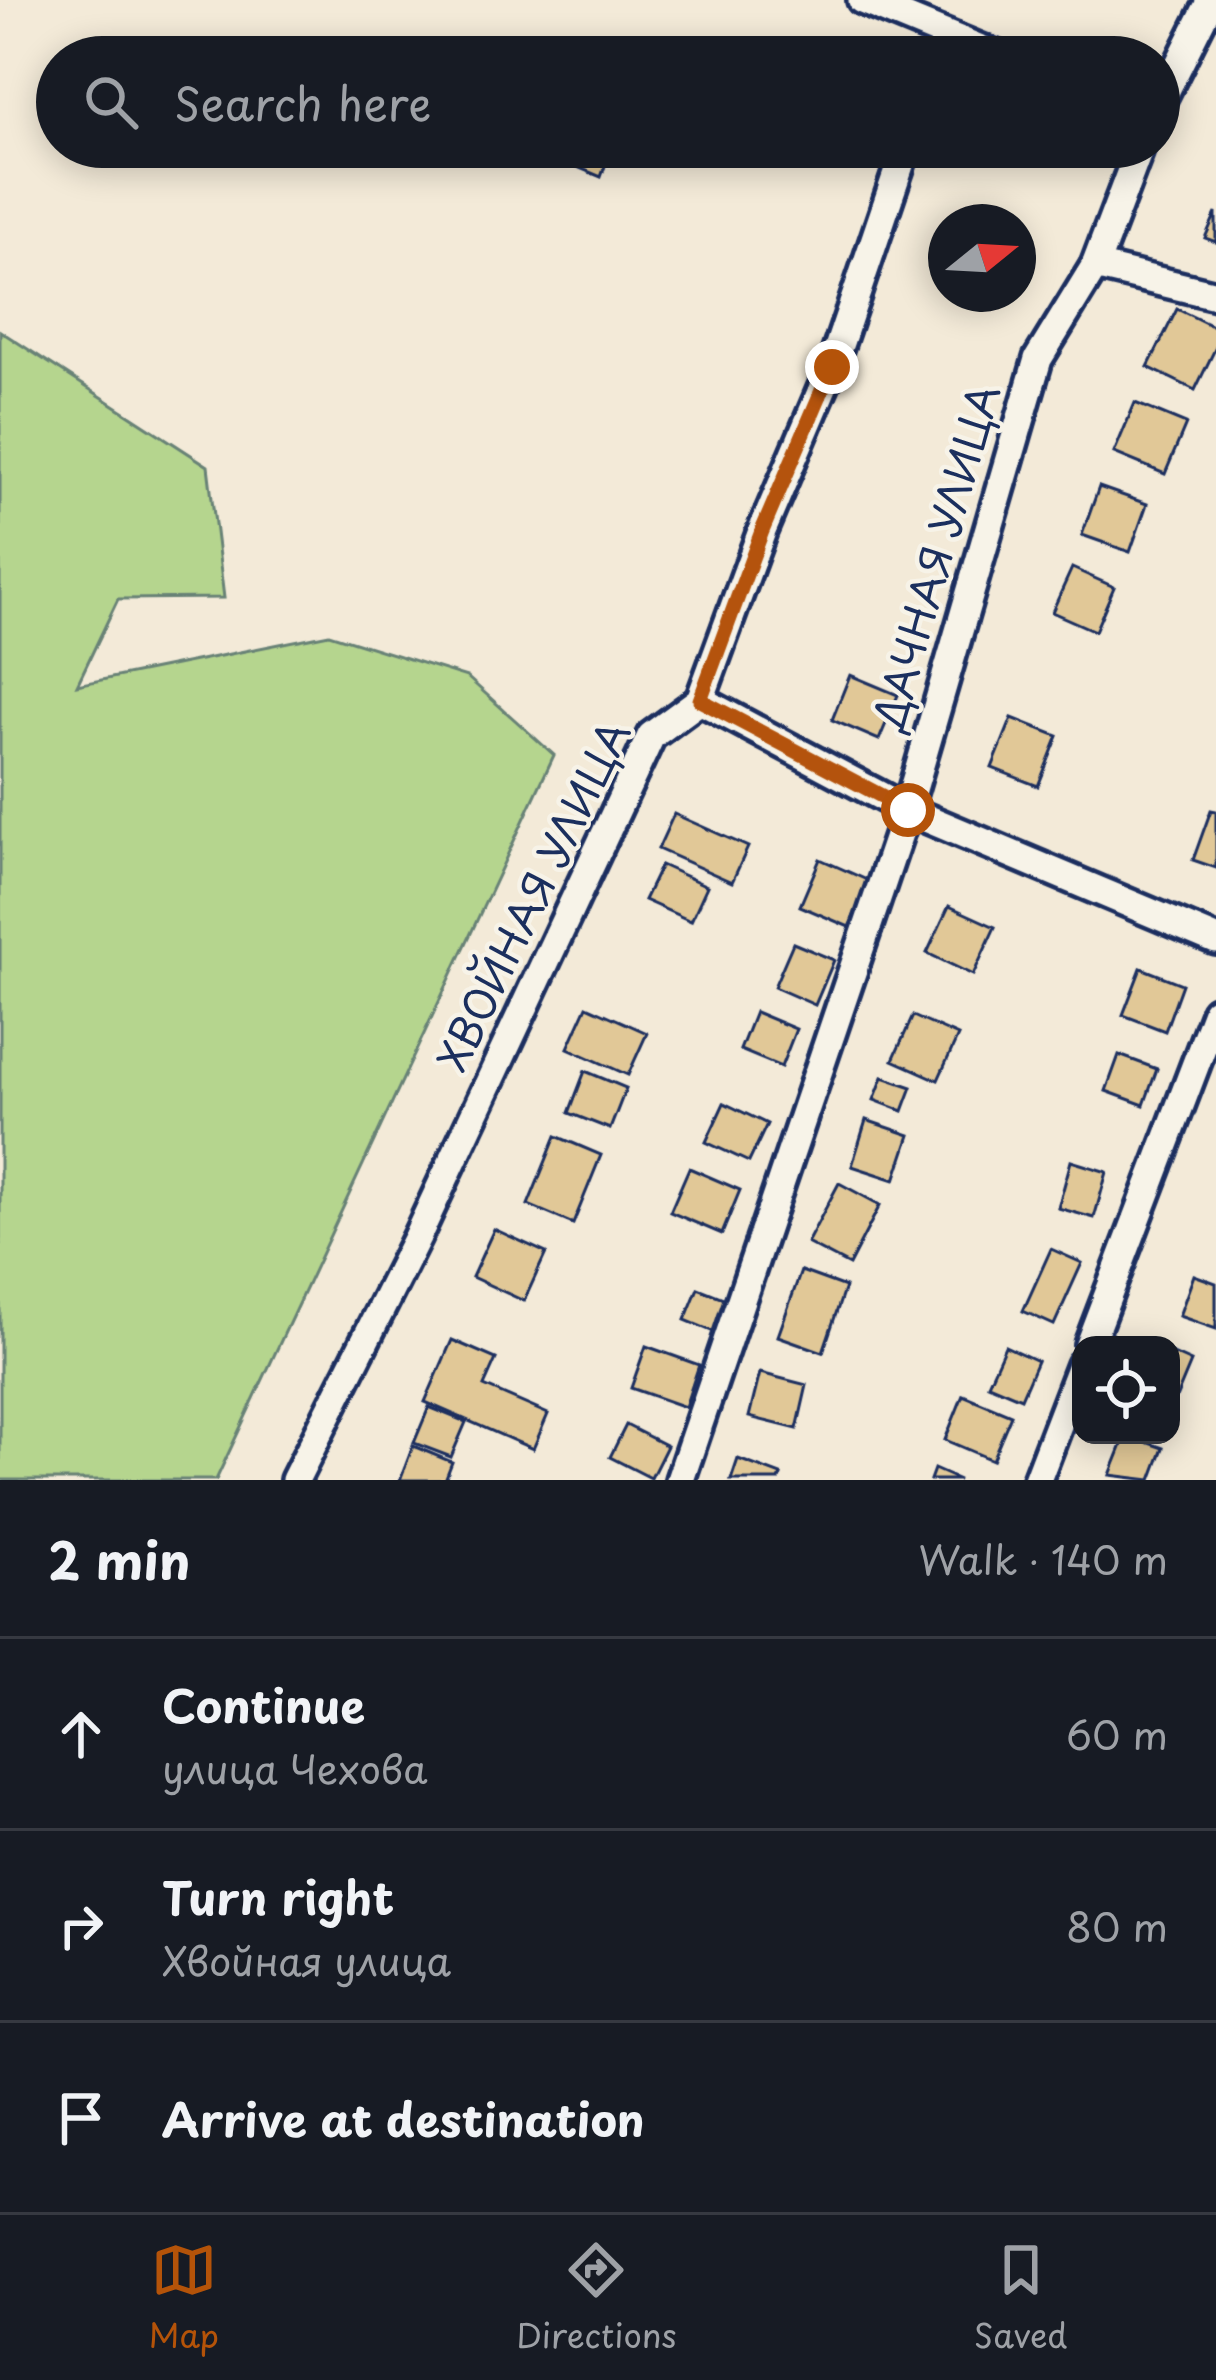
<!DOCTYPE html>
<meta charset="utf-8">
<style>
body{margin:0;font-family:"Playpen Sans",sans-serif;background:#242831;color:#f1f3f6}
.controls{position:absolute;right:36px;bottom:36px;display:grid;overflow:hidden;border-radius:24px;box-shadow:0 6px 30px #0003}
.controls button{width:108px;height:108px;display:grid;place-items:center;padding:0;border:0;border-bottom:3px solid #363941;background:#171b24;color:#f1f3f6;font:60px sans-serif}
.compass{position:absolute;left:928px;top:204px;width:108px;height:108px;border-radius:50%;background:#171b24;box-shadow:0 6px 30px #0003;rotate:72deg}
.stop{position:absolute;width:36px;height:36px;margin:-27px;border:9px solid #b45309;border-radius:50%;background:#fff}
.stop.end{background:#b45309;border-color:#fff;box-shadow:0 3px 12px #0008}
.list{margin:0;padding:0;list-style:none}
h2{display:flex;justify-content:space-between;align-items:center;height:156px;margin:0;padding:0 48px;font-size:51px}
h2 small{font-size:39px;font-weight:400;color:#9ea1a6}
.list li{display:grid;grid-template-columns:78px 1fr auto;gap:36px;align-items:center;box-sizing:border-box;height:192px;padding:0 48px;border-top:3px solid #363941}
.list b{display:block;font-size:45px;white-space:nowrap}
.list p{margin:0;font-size:39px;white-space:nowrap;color:#9ea1a6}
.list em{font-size:39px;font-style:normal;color:#9ea1a6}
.icon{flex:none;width:66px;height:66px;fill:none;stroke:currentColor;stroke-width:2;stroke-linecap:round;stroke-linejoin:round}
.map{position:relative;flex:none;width:1216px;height:1480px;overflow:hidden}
.search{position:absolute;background:#171b24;box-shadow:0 6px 30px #0003;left:36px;right:36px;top:36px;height:132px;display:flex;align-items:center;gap:30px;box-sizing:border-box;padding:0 42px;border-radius:66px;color:#9ea1a6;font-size:45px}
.sheet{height:732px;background:#171b24}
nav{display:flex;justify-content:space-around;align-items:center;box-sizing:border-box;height:168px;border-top:3px solid #363941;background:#171b24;font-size:33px;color:#9ea1a6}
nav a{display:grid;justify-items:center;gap:6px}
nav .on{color:#b45309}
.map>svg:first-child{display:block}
</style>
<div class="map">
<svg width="1216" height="1480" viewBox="0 0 1216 1480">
<rect width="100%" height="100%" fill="#f3ead8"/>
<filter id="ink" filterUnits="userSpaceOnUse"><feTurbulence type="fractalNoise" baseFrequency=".00833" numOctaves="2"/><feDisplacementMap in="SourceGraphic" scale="24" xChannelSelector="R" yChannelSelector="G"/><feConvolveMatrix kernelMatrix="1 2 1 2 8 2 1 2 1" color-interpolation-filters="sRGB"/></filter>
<g filter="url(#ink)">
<polygon fill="#b5d58e" stroke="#688276" stroke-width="3" points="0,331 208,466 224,598 118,599 77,685 329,634 467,677 554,755 216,1480 0,1480"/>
<g fill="#e1c897" stroke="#1b2f5e" stroke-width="3">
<polygon points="530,147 612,147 601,177"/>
<polygon points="1216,213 1216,242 1205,238"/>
<polygon points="1177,309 1216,328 1216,347 1195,390 1148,367"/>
<polygon points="1135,403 1186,424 1165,474 1114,453"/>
<polygon points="1099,487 1147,504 1130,552 1082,535"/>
<polygon points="1072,568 1114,587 1095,631 1052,612"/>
<polygon points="850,675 898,695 879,740 832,720"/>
<polygon points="1012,718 1058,736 1038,786 992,768"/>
<polygon points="1211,810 1216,811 1216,868 1193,860"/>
<polygon points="674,814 748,847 732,882 658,849"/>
<polygon points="820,859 869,881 849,927 800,906"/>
<polygon points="661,865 707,886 691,921 644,900"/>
<polygon points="949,906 995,927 973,975 927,953"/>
<polygon points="793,943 834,960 815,1005 774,987"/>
<polygon points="1141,968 1182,984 1165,1031 1123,1015"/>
<polygon points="587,1006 647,1033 628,1075 568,1048"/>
<polygon points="755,1012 796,1029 781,1067 740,1050"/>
<polygon points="913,1016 958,1036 938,1080 893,1060"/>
<polygon points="1119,1055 1157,1069 1144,1105 1106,1091"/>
<polygon points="585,1071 626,1088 610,1129 569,1113"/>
<polygon points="883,1077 912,1087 903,1111 874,1100"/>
<polygon points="724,1103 767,1124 749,1162 706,1142"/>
<polygon points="866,1120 910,1135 895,1180 852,1166"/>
<polygon points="556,1136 601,1155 573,1224 528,1205"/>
<polygon points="1071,1161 1107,1172 1094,1218 1058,1208"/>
<polygon points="689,1168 740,1190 722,1234 670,1212"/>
<polygon points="839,1183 880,1205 849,1265 807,1243"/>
<polygon points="494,1229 546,1253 524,1301 472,1277"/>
<polygon points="1051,1249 1082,1263 1054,1325 1023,1311"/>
<polygon points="801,1271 845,1287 823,1352 778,1336"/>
<polygon points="1194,1275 1216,1283 1216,1329 1179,1316"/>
<polygon points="698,1288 726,1299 714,1332 685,1320"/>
<polygon points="452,1340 496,1359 484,1386 548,1414 533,1449 425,1402"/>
<polygon points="646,1346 699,1365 685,1407 631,1388"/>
<polygon points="1005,1346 1037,1361 1021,1398 988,1384"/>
<polygon points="1171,1353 1191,1362 1176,1398 1171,1395"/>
<polygon points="760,1373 807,1385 797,1429 749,1417"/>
<polygon points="963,1395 1011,1415 992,1460 945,1440"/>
<polygon points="429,1407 466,1422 451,1457 414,1443"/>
<polygon points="626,1425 667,1446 651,1478 610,1457"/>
<polygon points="1126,1435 1163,1448 1151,1480 1110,1475"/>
<polygon points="413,1446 452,1462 445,1480 400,1480"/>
<polygon points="738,1459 781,1475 779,1480 731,1480"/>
<polygon points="934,1469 959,1480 930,1480"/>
</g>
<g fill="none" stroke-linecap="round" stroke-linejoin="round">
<defs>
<g id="minor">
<polyline points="862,0 1000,57"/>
<polyline points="1159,104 1211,0"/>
<polyline points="1095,266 1216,295"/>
<polyline points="700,700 907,810 1216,940"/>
<polyline points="1089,1345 1216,1011"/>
<polyline points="295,1480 417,1237 651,736 700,700 762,531 832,366 906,147"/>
<polyline points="680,1480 907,810 1038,359 1095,266 1140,147"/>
<polyline points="1037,1480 1081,1365"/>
</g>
</defs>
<use href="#minor" stroke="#1b2f5e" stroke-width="36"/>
<use href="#minor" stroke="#f7f3e8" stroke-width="27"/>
</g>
</g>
<g fill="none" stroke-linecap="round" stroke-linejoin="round" filter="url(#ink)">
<polyline stroke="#b45309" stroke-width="15" points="832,367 762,531 700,700 908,810"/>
</g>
<g text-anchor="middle" stroke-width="9" stroke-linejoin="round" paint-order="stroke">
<g font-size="42" fill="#1b2f5e" stroke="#f7f3e8">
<text transform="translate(937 557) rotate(-74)" y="15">ДАЧНАЯ УЛИЦА</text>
<text transform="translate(534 896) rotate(-64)" y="15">ХВОЙНАЯ УЛИЦА</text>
</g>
</g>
</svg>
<div class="controls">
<button><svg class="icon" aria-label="locate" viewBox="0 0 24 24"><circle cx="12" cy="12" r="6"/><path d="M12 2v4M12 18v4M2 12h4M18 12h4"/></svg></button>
</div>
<svg class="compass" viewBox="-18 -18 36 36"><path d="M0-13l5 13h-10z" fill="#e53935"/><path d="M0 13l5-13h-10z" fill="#9ea1a6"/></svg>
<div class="stop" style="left:908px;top:810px"></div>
<div class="stop end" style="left:832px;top:367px"></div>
<div class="search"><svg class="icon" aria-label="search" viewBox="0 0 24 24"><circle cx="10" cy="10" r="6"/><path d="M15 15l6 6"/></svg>Search here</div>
</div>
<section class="sheet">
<h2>2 min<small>Walk · 140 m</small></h2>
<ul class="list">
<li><svg class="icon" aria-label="ahead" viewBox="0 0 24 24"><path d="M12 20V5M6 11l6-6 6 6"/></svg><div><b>Continue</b><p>улица Чехова</p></div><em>60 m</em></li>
<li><svg class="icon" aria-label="right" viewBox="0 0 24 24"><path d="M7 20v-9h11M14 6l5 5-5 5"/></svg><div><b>Turn right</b><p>Хвойная улица</p></div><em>80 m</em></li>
<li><svg class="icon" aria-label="arrive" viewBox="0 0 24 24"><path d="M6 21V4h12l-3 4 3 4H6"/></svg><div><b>Arrive at destination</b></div></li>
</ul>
</section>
<nav>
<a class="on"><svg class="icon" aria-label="map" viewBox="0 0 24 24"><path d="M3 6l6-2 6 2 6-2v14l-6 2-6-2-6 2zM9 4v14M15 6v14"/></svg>Map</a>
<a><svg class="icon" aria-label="directions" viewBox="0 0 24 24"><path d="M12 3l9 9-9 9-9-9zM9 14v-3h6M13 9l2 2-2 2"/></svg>Directions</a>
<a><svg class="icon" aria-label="saved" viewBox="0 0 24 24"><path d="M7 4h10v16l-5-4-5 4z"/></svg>Saved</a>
</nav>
